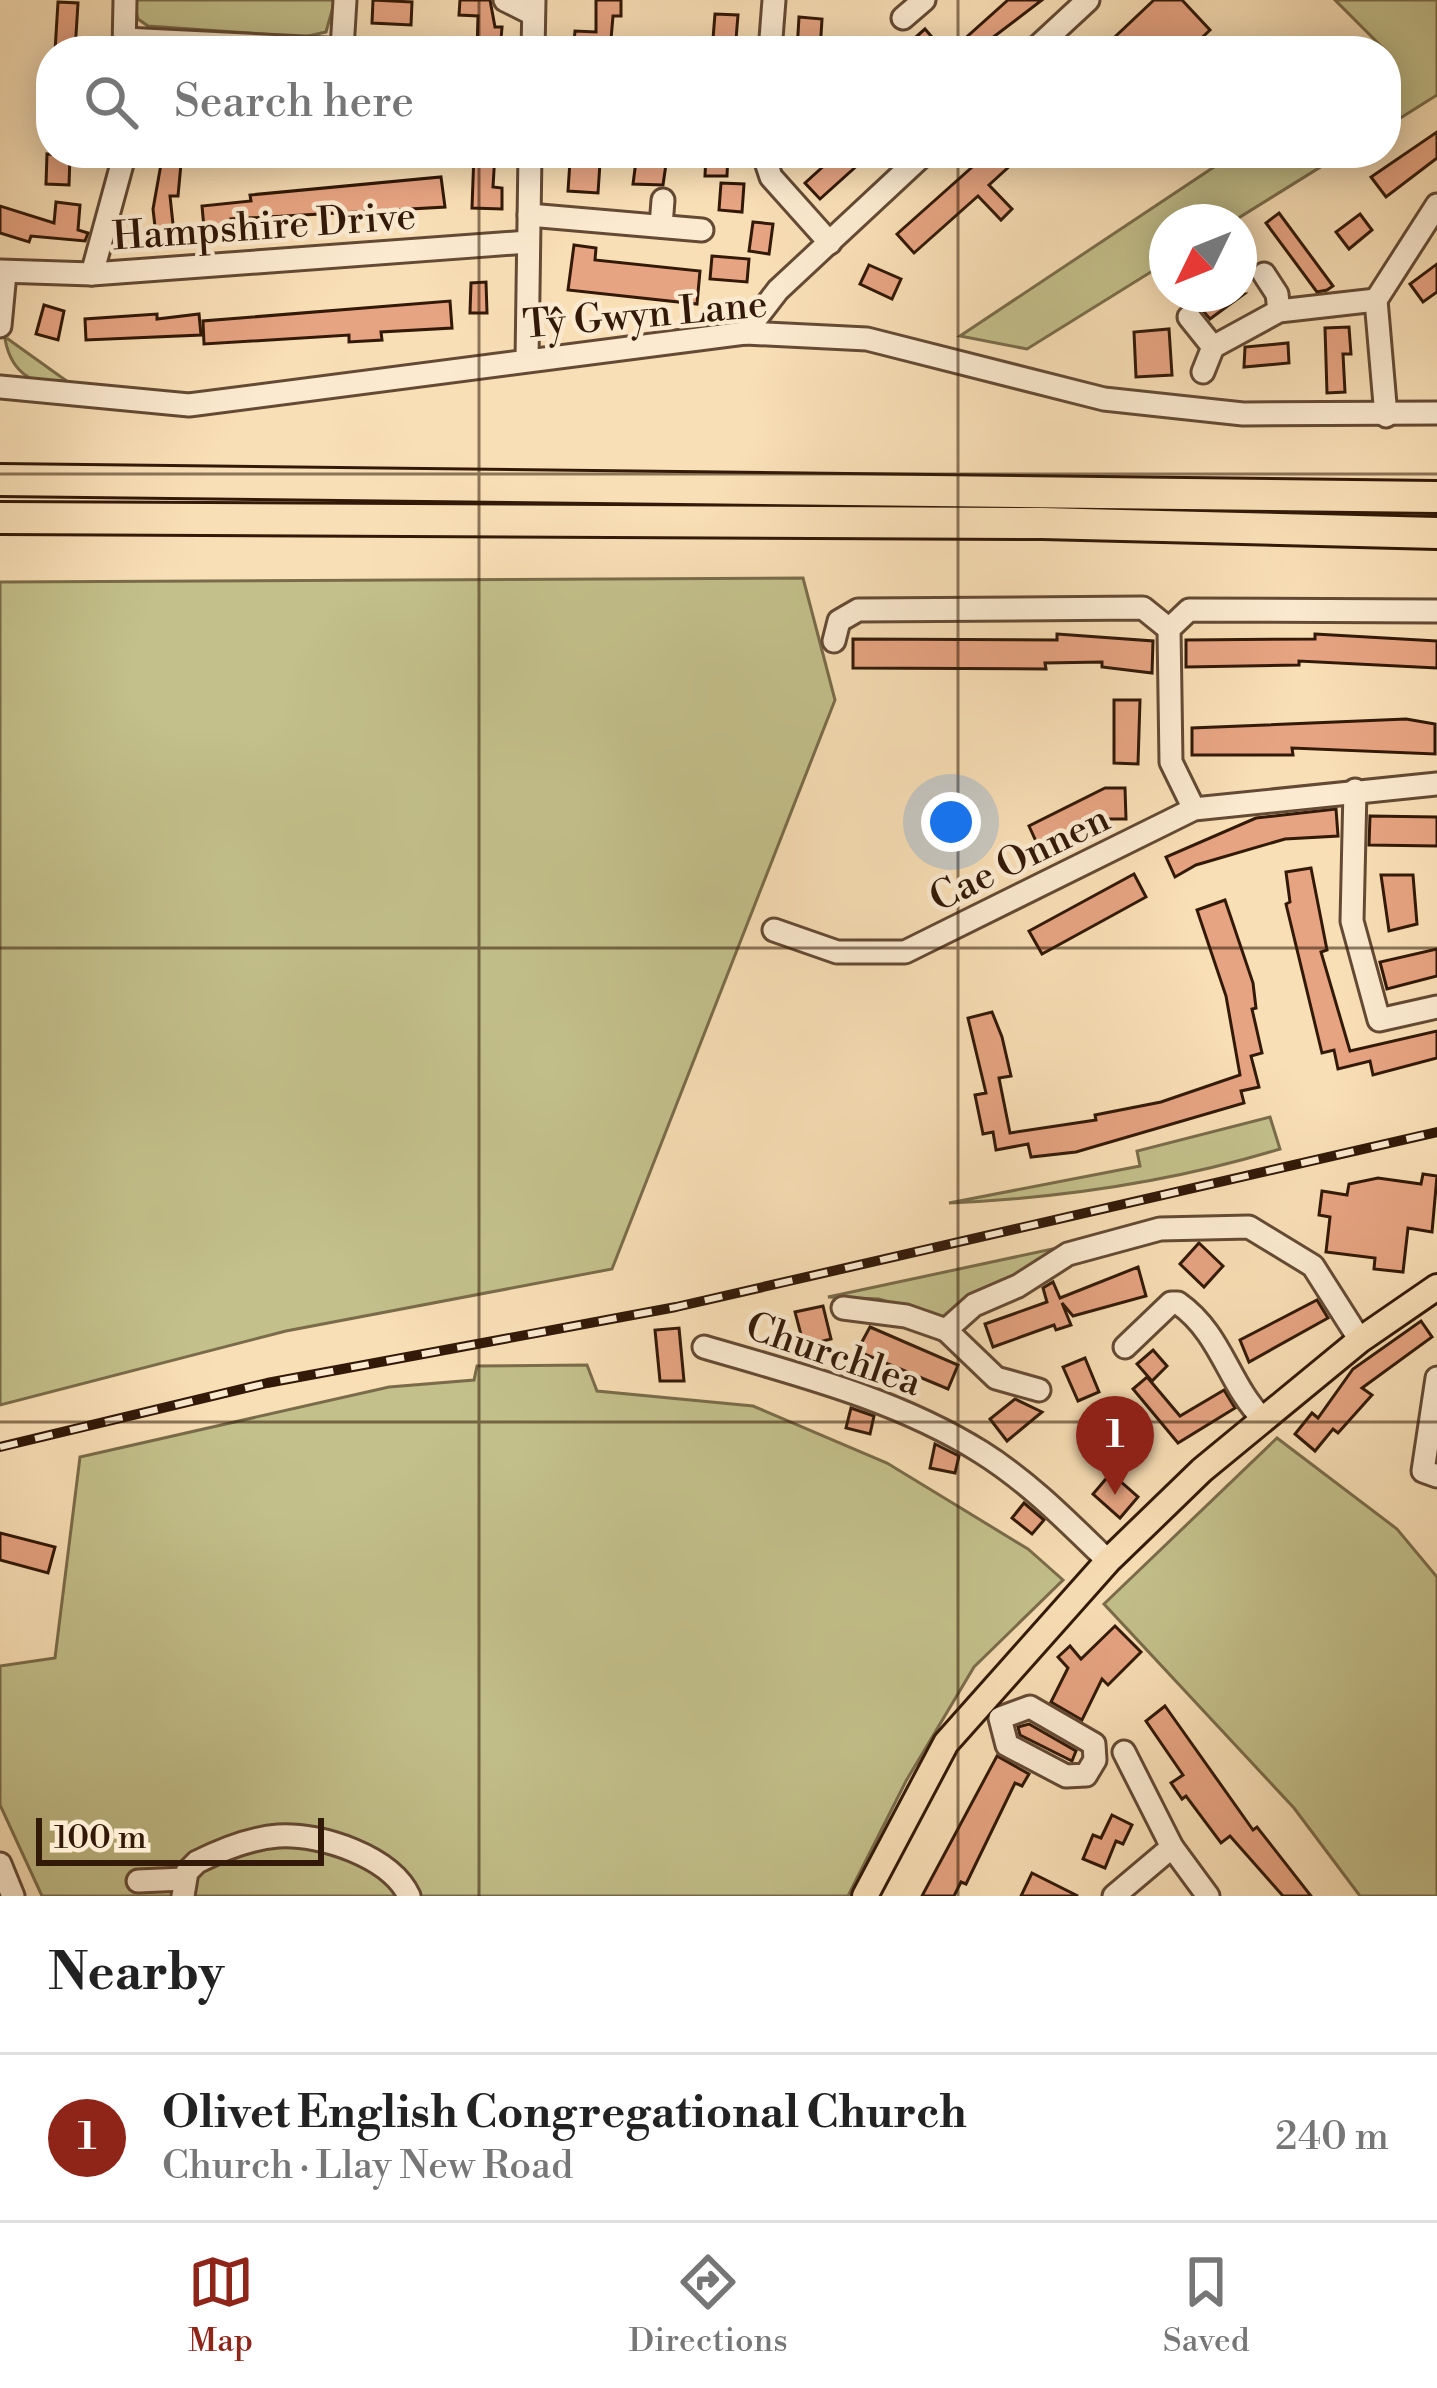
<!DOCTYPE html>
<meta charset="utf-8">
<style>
body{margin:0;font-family:"Libre Bodoni",serif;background:#f6f6f6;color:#222}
.compass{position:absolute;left:1149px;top:204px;width:108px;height:108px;border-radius:50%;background:#fff;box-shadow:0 6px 30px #0003;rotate:227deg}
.scale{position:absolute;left:36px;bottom:30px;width:288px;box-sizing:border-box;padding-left:12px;border:6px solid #321908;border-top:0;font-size:33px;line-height:42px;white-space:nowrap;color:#321908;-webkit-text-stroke:9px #fbead0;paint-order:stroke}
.you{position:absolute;left:951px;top:822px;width:42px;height:42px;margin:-30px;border:9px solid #fff;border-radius:50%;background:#1a73e8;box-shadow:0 0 0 18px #1a73e833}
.badge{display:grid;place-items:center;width:78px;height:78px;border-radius:50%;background:#8f2418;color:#fff;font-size:39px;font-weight:700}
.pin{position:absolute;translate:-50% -99px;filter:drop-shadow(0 3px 6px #0008)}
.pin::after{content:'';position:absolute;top:63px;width:42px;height:36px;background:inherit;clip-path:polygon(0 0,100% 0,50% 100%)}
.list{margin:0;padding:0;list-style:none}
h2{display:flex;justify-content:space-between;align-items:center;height:156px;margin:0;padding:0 48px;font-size:51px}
h2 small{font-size:39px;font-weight:400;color:#767676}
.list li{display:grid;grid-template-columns:78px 1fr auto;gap:36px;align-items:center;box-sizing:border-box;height:168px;padding:0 48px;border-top:3px solid #e0e0e0}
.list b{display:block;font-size:45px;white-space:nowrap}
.list p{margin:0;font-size:39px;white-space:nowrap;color:#767676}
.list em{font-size:39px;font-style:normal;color:#767676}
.icon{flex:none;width:66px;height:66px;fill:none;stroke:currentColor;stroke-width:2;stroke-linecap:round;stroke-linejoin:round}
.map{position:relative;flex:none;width:1437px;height:1896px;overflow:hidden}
.search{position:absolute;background:#fff;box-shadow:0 6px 30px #0003;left:36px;right:36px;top:36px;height:132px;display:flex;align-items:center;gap:30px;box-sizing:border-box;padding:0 42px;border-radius:48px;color:#767676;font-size:45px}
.sheet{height:324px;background:#fff}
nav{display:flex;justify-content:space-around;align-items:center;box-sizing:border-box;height:168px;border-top:3px solid #e0e0e0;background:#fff;font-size:33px;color:#767676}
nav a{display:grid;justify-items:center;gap:6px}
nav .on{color:#8f2418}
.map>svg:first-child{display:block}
</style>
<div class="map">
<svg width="1437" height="1896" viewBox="0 0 1437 1896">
<rect width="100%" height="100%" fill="#f9dfb6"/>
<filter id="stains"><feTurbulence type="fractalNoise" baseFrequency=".00167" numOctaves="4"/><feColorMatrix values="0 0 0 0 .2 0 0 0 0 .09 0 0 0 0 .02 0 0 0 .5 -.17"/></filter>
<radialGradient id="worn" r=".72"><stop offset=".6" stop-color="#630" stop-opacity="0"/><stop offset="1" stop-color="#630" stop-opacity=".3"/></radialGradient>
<g fill="#c3c08b" stroke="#7a6c4a" stroke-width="3">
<polygon points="133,0 335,0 326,32 304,37 148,26 138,19"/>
<polygon points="1335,0 1437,0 1437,95 1386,127 1386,51"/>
<polygon points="1235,153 1343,153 1232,222 1167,222 1167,262 1027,349 960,336"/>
<path d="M 5,339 L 8,339 L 82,392 C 43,384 13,383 5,339 Z"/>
<polygon points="803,578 835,700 612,1269 286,1331 0,1405 0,582"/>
<path d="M 1270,1117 L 1280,1149 C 1172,1182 1062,1198 949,1203 L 1140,1166 L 1137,1151 Z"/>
<polygon points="1090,1241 943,1319 879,1299 828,1297"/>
<polygon points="587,1365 597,1391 753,1406 887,1463 1028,1549 1063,1580 974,1667 906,1781 848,1896 42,1896 0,1805 0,1666 55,1658 80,1457 389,1387 474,1380 477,1366"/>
<polygon points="1277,1438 1397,1529 1437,1577 1437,1896 1360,1896 1294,1808 1104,1604"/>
</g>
<g fill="#e7a482" stroke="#321908" stroke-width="3">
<polygon points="373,0 412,2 411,25 372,23"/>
<polygon points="460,0 490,0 495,27 502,27 500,51 477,51 478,16 459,15"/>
<polygon points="596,0 621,0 621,16 613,16 610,51 573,51 575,31 596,32"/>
<polygon points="1008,0 1042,0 975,51 951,51"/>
<polygon points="1154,0 1182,0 1210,30 1188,51 1100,51"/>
<polygon points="58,2 78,3 75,51 55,51"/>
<polygon points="715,14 738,15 735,51 712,51"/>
<polygon points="799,17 822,19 820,51 797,51"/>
<polygon points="925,29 944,51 900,51"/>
<polygon points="1437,132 1437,158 1386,197 1371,177"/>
<polygon points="163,153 182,153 178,196 170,196 175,243 157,244 153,209"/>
<polygon points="474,153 495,153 493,187 502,188 502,209 472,208"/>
<polygon points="706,153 728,153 727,176 705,176"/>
<polygon points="838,153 871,153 820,199 805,183"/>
<polygon points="988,153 1024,153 989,185 1012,209 1001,220 978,196 914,253 897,234"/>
<polygon points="47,154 70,156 69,185 46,184"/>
<polygon points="570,161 600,163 598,193 568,191"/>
<polygon points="636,161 666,164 663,185 633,184"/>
<polygon points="441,177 445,207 231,219 232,226 204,228 202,206 251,201 250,195"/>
<polygon points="721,183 744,184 742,212 719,210"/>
<polygon points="56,202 80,205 78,230 88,233 85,241 31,236 29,242 0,233 0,206 54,223"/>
<polygon points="1279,213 1333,286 1327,290 1317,292 1266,223"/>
<polygon points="1360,214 1372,230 1349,249 1336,232"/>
<polygon points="753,222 773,224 769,254 749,251"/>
<polygon points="574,245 596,248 595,260 700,271 697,304 568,290"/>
<polygon points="712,256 749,259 747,282 710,279"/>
<polygon points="1437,264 1437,292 1423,302 1410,284"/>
<polygon points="869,265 901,279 892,299 860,284"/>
<polygon points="486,282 487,313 470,313 471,283"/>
<polygon points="1215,294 1244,294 1210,319 1199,306"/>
<polygon points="450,301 452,328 381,332 382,340 349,342 349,335 204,344 203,321"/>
<polygon points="44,305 64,311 58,340 36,334"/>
<polygon points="157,314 157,319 199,314 201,335 86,340 85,319"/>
<polygon points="1349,327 1351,354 1343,354 1345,392 1327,393 1325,328"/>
<polygon points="1169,329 1172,375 1136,377 1134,332"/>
<polygon points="1288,343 1289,363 1244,367 1245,347"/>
<polygon points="1057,634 1153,641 1152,673 1102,667 1102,662 1045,663 1046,669 853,668 853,639 1057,640"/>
<polygon points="1315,634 1437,641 1437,668 1299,661 1299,665 1186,667 1186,640 1315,639"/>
<polygon points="1114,700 1140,700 1138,764 1114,763"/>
<polygon points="1406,719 1435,724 1435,754 1292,748 1293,755 1192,755 1192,728"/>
<polygon points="1105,788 1125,788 1126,819 1103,819 1040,850 1029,826"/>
<polygon points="1336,809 1338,836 1285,839 1196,865 1175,877 1166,857 1256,818"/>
<polygon points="1370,816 1437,817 1437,846 1369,845"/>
<polygon points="1311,868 1327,950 1321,952 1350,1051 1437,1031 1437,1058 1373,1075 1370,1061 1338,1069 1334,1050 1322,1053 1286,904 1290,902 1286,872"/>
<polygon points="1134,874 1146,897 1042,954 1029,931"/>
<polygon points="1381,875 1413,875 1417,924 1389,931"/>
<polygon points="1225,900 1253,983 1256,1008 1252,1009 1262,1053 1251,1056 1259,1087 1241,1091 1244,1103 1076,1152 1031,1157 1028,1144 996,1150 993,1132 983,1134 975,1095 986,1093 968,1018 992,1012 1002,1037 1011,1076 999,1078 1010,1133 1096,1120 1095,1115 1161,1102 1240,1075 1226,996 1197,910"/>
<polygon points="1437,949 1437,976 1387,989 1380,962"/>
<polygon points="1423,1174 1437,1176 1432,1232 1408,1228 1403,1272 1374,1269 1375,1258 1326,1252 1330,1217 1319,1215 1322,1191 1347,1195 1349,1184 1378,1178 1421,1184"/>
<polygon points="1199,1243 1223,1266 1204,1287 1180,1264"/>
<polygon points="1138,1267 1146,1296 1073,1316 1062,1303 1071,1325 1056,1330 1054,1325 993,1347 985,1324 1047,1302 1043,1288 1053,1282 1060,1298"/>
<polygon points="1317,1300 1328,1318 1249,1362 1240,1340"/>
<polygon points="823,1306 831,1339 804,1346 795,1312"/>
<polygon points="1421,1321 1432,1337 1362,1388 1372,1395 1338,1433 1333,1429 1315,1451 1295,1434 1312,1413 1318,1418 1353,1369"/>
<polygon points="870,1327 958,1365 948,1389 857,1351"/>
<polygon points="679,1328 684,1381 660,1381 655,1330"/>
<polygon points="1153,1350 1167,1366 1152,1381 1137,1364"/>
<polygon points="1085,1358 1099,1392 1078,1401 1063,1367"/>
<polygon points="1147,1377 1180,1416 1224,1390 1235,1408 1178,1443 1133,1389"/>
<polygon points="1015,1399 1042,1412 1007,1441 990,1419"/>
<polygon points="851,1408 874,1416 870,1434 846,1428"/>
<polygon points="935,1444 959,1456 955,1473 930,1468"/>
<polygon points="1111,1473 1138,1497 1120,1518 1093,1494"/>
<polygon points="1024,1503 1044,1520 1032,1534 1012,1518"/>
<polygon points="0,1533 55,1547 48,1573 0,1560"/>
<polygon points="1115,1626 1141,1652 1108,1685 1102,1679 1082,1720 1051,1702 1068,1668 1058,1657 1070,1646 1081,1659"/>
<polygon points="1165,1706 1253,1830 1257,1827 1311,1896 1283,1896 1230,1836 1221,1843 1186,1796 1182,1799 1171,1783 1183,1775 1146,1721"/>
<polygon points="1029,1724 1076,1751 1072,1761 1020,1735 1018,1727"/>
<polygon points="997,1756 1029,1774 1022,1786 1015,1783 966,1884 961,1882 954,1896 922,1896"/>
<polygon points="1112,1815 1132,1825 1123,1844 1116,1841 1105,1868 1083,1859 1093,1835 1101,1838"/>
<polygon points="1032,1873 1078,1896 1021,1896"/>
</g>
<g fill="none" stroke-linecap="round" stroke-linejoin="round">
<defs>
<g id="minor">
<polyline points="505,0 533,14"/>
<polyline points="903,18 924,0"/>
<polyline points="124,39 366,51"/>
<polyline points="342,49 345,0"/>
<polyline points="124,51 125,0"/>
<polyline points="533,51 534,0"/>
<polyline points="770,51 774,0"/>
<polyline points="1033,51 1088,0"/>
<polyline points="763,153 771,177 830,243"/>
<polyline points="529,215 702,230"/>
<polyline points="661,226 663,200"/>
<polyline points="0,271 92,274 528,242"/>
<polyline points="92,274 125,153"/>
<polyline points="1264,274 1277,294 1279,311"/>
<polyline points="1189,317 1213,347"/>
<polyline points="0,326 5,273"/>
<polyline points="745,333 778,290 925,153"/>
<polyline points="527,360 530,153"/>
<polyline points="1203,372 1213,347 1279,311 1376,300"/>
<polyline points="0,387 189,405 745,333 867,339 1104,399 1243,414 1437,413"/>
<polyline points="1386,416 1376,300 1437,205"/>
<polyline points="834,641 839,621 858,610 1143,608 1169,629"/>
<polyline points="1355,790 1352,921 1379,1020 1437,1007"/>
<polyline points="1194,809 1171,762 1169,629 1189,610 1437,611"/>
<polyline points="774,930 837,952 905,952 1194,809 1437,784"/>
<polyline points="843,1308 906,1316 946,1330 974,1305 1018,1286 1068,1254 1160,1229 1249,1227 1313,1266 1360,1340"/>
<polyline points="946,1330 996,1378 1039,1390"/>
<path d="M 704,1347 C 799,1375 896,1399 981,1452 C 1029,1482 1068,1522 1108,1561"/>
<path d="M 1125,1347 L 1171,1303 L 1178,1303 C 1222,1334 1228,1384 1263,1419"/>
<polyline points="1437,1378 1423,1471 1437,1476"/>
<polygon points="1030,1707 1094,1744 1095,1760 1086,1775 1066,1776 1007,1745 1000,1718"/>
<polyline points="1124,1752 1172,1847 1208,1896"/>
<polyline points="0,1864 13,1896"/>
<polyline points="138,1881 184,1879"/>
<path d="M 183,1896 L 187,1872 L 197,1862 C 221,1850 252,1838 278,1836 C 321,1833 391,1857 409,1896"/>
<polyline points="1114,1896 1172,1847"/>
</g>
<polyline id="major" points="865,1896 946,1743 1108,1561 1202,1470 1360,1340 1437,1287"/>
<g id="highway">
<polyline points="0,480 1437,497"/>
<polyline points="0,518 1042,523 1437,533"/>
</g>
</defs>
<use href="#minor" stroke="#644a34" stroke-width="27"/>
<use href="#major" stroke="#321908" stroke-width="30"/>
<use href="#highway" stroke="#321908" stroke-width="36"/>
<use href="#minor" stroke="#fbead0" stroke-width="21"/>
<use href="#major" stroke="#f9dfb6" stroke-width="24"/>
<use href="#highway" stroke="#f9dfb6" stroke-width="30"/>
<defs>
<polyline id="rail" points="0,1447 267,1383 676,1307 1437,1132"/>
</defs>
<use href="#rail" stroke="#321908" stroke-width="10"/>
<use href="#rail" stroke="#fbead0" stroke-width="6" stroke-dasharray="18" stroke-linecap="butt"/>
</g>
<path fill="none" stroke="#321908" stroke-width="3" stroke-opacity="0.55" d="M 479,0 L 479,51M 958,0 L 958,51M 479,153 L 479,1896M 958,153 L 958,1896M 0,474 L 1437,474M 0,948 L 1437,948M 0,1422 L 1437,1422"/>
<g text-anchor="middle" stroke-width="9" stroke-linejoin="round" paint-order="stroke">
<g font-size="39" fill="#321908" stroke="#fbead0">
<text transform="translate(264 225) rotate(-4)" y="14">Hampshire Drive</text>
<text transform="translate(645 313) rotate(-5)" y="14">Tŷ Gwyn Lane</text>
<text transform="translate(1019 857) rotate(-26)" y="14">Cae Onnen</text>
<text transform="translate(834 1353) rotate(19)" y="14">Churchlea</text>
</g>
</g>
<rect width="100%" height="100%" filter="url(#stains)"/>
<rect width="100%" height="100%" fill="url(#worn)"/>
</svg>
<svg class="compass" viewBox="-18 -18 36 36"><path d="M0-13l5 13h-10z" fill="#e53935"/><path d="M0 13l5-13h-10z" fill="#767676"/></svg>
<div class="scale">100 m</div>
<div class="you"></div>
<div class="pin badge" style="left:1115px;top:1495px">1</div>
<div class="search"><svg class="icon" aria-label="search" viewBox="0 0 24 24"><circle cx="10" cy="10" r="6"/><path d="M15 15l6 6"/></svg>Search here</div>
</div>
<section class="sheet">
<h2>Nearby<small></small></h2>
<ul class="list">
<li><span class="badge">1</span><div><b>Olivet English Congregational Church</b><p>Church · Llay New Road</p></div><em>240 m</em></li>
</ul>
</section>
<nav>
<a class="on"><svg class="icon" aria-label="map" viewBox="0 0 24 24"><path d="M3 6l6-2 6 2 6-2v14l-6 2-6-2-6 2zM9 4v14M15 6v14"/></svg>Map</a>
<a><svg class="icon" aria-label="directions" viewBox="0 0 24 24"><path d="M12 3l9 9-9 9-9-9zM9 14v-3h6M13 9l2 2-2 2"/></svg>Directions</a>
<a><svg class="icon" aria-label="saved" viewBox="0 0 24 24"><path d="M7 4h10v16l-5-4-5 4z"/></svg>Saved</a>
</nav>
